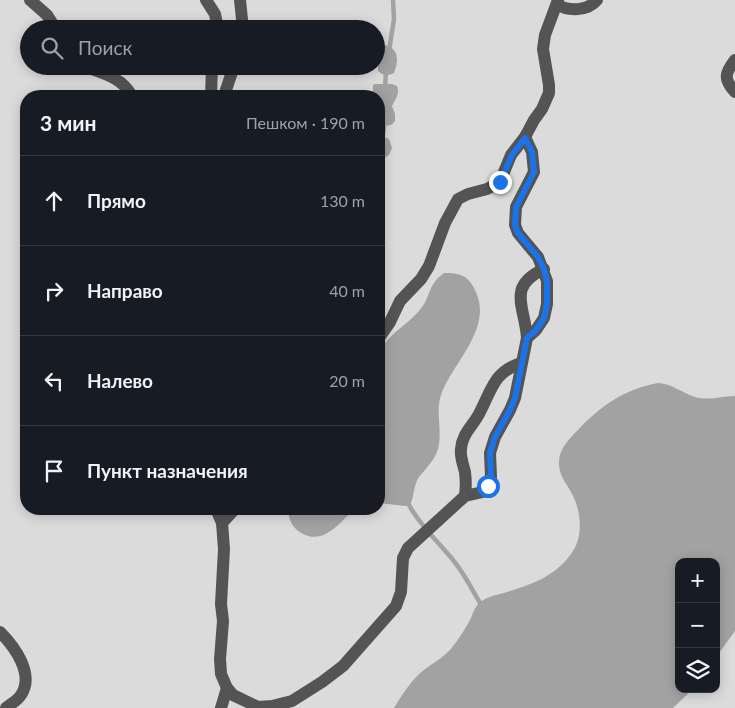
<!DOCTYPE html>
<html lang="ru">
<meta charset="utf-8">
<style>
body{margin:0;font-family:Lato,sans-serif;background:#20242c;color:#f1f3f6}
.controls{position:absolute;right:15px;bottom:15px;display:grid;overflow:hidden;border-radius:10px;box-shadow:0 2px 12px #0003}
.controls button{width:45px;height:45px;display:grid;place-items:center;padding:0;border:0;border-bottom:1px solid #363941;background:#171b24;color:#f1f3f6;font:25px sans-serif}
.stop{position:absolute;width:15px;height:15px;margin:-11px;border:4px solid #1a73e8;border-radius:50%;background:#fff}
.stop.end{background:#1a73e8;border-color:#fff;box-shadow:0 1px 5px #0008}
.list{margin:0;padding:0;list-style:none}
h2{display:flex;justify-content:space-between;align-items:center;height:65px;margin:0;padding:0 20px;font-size:21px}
h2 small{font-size:16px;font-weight:400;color:#9ea1a6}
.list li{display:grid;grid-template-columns:32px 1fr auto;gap:15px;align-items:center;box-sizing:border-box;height:90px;padding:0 20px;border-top:1px solid #363941}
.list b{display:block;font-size:19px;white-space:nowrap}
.list em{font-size:16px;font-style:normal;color:#9ea1a6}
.icon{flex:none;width:28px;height:28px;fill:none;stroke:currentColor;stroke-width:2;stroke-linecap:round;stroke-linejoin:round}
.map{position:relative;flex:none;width:735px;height:708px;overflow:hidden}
.search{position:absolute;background:#171b24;box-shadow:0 2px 12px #0003;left:20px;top:20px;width:365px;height:55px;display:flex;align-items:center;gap:12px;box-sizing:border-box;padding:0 18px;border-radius:28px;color:#9ea1a6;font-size:19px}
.panel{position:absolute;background:#171b24;box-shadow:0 2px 12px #0003;left:20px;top:90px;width:365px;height:425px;border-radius:20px}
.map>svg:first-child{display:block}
</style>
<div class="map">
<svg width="735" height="708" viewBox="0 0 735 708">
<rect width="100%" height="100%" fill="#fff"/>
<path fill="#dbdbdb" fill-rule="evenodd" d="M 0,0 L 735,0 L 735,708 L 0,708 ZM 29,29 L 376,29 L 376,66 L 29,66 ZM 26,96 L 379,96 L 379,509 L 26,509 ZM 679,562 L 716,562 L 716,689 L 679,689 Z"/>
<g fill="#a2a2a2">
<path d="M 385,45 C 399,49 399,60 394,73 L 389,75 L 382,74 L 378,71 C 378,61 377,52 385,45 Z"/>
<path d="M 375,84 L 392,84 L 397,86 C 400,94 396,98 392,106 L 395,114 L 395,121 C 391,127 385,126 379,123 L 379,96 L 373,96 L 373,85 Z"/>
<polygon points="379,135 389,139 392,148 389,155 380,161 379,161"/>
<path d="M 444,273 C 460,273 468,275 475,290 C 494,328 453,362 441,395 C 435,412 443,431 438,449 C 435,460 426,468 419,477 C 414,484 414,495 411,503 L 409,505 L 405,506 L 379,503 L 379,353 C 388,334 406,326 419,311 C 431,298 427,285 444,273 Z"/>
<path d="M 658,383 C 673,384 682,393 695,397 C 708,401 722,396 735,396 L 735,631 L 716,657 L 716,562 L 679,562 L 679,689 L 693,689 L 673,708 L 394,708 C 401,696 409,684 419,674 C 430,664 445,658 454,645 C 460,637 465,629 470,620 C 473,614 474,608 479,603 C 486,597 496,595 504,593 C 532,584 556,577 573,551 C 583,536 581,511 573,496 C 568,485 560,478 559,465 C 558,450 568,440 578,430 C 600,406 625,389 658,383 Z"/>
<path d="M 288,509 L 355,509 C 340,521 326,545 303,534 C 292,528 289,521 288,509 Z"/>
</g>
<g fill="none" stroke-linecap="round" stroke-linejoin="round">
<g stroke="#a2a2a2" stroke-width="4.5">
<polyline points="389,51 394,19 393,0"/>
<polyline points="385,88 386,71"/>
<polyline points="382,140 385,121"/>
<path d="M 409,505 C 420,526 438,541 453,560 C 464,573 471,588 480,603"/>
</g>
<g stroke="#545454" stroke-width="12">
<polyline points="30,0 47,15 56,29"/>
<polyline points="206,0 215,14 218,29"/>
<polyline points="240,0 243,29"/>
<path d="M 557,4 C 568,12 588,11 597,0"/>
<path d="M 735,60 C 725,73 723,79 735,92"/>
<path d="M 83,66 C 102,73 122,77 132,96"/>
<polyline points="211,96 212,66"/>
<polyline points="224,96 234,66"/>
<polyline points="379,338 390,322 400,301 421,279 429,266 445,223 458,199 468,194 487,189 500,182 511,155 525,137 534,120 542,109 549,93 549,85 543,49 545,35 558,0"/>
<path d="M 527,338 C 525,306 506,287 544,269"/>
<path d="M 465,496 C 466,488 466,480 465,472 C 463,464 460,457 461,449 C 462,433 474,425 480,412 C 492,389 494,372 521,363"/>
<polyline points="216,509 222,523 224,549 221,604 223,621 220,659 221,674 227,688 233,695 258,707 272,706 292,701 322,682 343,666 396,606 401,592 403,558 408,548 465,496 487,491 491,477 490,453 495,437 510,410 515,398 527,338 536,330 544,318 547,304 547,281 538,257 518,233 515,225 516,207 534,172 532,152 525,137"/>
<polyline points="222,523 235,509"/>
<path d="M 0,632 C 14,646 35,674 21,695 C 18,700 11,704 6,708"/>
<polyline points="221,708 227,688"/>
</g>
</g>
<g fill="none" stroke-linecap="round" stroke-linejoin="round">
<polyline stroke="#1a73e8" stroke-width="6" points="488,486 491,477 490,453 495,437 510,410 515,398 527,338 536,330 544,318 547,304 547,281 544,269 538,257 518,233 515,225 516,207 534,172 532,152 525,138 512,155 500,182"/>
</g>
</svg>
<div class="controls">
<button>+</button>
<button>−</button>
<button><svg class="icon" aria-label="layers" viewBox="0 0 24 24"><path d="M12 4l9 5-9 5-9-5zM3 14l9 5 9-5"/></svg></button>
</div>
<div class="stop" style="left:488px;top:486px"></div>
<div class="stop end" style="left:500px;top:182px"></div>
<div class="search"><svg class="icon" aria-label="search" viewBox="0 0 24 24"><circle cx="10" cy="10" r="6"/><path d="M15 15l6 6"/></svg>Поиск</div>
<section class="panel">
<h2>3 мин<small>Пешком · 190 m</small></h2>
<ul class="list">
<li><svg class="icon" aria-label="ahead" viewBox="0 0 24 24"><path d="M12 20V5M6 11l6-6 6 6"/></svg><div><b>Прямо</b></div><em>130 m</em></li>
<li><svg class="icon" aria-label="right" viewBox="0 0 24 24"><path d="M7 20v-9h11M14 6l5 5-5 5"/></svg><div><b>Направо</b></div><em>40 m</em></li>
<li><svg class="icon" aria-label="left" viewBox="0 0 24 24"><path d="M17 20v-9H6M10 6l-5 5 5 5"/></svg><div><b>Налево</b></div><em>20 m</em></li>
<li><svg class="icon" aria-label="arrive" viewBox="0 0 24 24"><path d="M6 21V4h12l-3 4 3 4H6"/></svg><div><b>Пункт назначения</b></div></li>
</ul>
</section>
</div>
